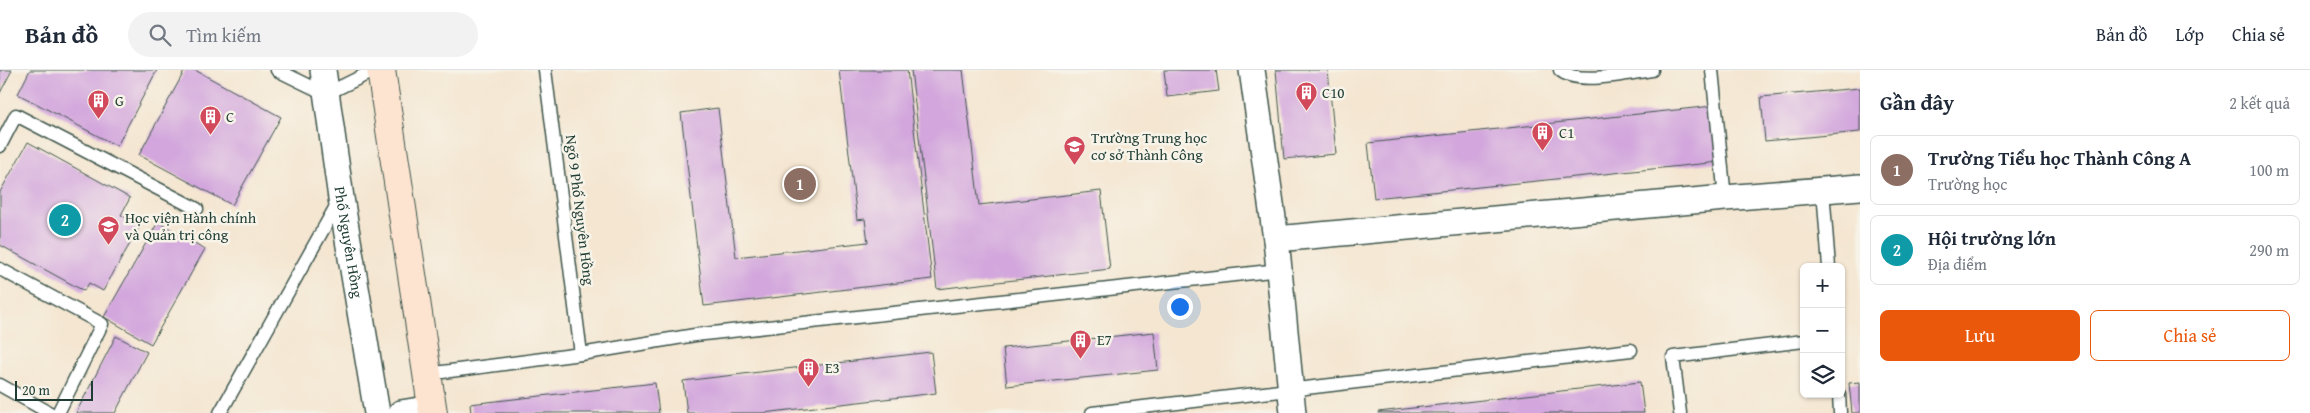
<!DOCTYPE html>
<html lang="vi">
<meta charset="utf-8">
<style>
body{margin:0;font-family:"Gentium Book Plus",serif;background:#f2f2f3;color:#1f2937}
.controls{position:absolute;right:15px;bottom:15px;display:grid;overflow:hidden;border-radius:8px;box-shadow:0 1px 4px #0004}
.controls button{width:45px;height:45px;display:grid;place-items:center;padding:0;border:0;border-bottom:1px solid #e0e1e3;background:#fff;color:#1f2937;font:25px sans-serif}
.scale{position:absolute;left:15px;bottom:12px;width:78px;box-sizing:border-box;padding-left:5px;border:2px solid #1f3d34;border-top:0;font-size:14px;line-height:18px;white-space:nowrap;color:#1f3d34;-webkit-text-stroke:4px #f7f3e8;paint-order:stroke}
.you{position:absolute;left:1179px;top:236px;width:18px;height:18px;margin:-12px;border:4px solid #fff;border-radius:50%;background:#1a73e8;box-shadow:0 0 0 8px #1a73e833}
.badge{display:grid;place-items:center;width:32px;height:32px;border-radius:50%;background:#ea580c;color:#fff;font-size:16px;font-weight:700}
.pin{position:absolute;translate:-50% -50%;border:2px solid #fff;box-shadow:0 1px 5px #0006}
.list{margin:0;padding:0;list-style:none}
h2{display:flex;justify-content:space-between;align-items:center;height:65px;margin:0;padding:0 20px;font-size:21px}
h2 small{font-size:16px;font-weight:400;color:#747a83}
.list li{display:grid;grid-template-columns:32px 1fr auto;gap:15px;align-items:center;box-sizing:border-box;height:70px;margin:0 10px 10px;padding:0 10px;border:1px solid #e0e1e3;border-radius:8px}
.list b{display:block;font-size:19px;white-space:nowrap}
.list p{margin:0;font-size:16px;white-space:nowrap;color:#747a83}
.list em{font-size:16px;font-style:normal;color:#747a83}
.actions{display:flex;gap:10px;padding:15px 20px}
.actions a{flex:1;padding:11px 0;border:1px solid #ea580c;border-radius:8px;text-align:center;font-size:18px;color:#ea580c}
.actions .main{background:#ea580c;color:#fff}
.icon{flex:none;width:28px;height:28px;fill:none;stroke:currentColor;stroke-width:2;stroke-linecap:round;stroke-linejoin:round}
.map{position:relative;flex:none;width:1860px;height:343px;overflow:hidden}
header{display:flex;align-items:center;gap:30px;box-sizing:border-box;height:70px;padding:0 25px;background:#fff;border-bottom:1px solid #e0e1e3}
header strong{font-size:24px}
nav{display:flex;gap:28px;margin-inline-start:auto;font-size:18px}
.search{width:350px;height:45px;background:#f2f2f3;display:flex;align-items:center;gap:12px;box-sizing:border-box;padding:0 18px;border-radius:28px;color:#747a83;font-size:19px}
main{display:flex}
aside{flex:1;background:#fff}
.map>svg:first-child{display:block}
</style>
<header>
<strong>Bản đồ</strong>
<div class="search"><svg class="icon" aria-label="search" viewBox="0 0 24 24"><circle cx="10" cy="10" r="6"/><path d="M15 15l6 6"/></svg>Tìm kiếm</div>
<nav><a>Bản đồ</a><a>Lớp</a><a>Chia sẻ</a></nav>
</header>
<main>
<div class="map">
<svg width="1860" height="343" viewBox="0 0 1860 343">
<rect width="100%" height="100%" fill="#f7f3e8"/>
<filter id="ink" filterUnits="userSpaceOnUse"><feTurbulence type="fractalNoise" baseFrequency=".02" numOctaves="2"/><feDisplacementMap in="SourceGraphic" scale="10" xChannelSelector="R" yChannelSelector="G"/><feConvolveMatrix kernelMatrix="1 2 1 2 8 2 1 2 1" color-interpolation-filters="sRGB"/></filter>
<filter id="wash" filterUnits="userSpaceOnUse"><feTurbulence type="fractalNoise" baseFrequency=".0096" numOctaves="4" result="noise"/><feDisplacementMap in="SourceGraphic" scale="20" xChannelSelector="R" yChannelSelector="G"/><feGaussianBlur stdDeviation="1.12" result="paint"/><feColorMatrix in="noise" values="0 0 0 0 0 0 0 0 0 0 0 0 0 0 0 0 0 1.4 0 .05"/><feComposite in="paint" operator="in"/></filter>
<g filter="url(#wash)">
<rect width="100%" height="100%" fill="#f4e6d1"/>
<g id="blocks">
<g fill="#d3a7dd">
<polygon points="0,0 12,0 0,23"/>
<polygon points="30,0 157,0 117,76 18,24"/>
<polygon points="185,0 195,0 281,47 232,135 139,85"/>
<polygon points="839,0 907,0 932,209 704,236 681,43 718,38 736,187 868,172 865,149 857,150"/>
<polygon points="911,0 963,0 979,135 1101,121 1110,199 937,219"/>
<polygon points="1164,0 1216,0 1219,21 1167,27"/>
<polygon points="1276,0 1328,0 1336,84 1284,89"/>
<polygon points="1860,18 1860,62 1765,71 1761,27"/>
<polygon points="1713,36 1719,92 1374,128 1368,73"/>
<polygon points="28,72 130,128 121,145 140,156 103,221 89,213 84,221 0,175 0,122"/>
<polygon points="158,152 205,179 151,274 104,247"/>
<polygon points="1154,262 1158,300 1007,316 1003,278"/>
<polygon points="116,266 147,282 115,343 76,343"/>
<polygon points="931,282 936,323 763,343 687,343 683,311"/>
<polygon points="1640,312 1644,343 1378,343 1378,342"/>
<polygon points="1860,312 1860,343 1852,343 1849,313"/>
<polygon points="655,313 659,343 471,343 470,334"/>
</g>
</g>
</g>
<g filter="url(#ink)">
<use href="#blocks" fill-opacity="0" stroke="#3f564c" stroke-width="1"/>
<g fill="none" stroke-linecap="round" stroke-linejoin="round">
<defs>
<g id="lane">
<polyline points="277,0 326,24 375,0"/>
<polyline points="545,0 581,284"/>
<path d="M 1560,0 C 1577,16 1630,3 1652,0"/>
<polyline points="1712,0 1725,128"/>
<polyline points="0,76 16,45 197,139"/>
<polyline points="1823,120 1829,197"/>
<polyline points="0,199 102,254 58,343"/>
<polyline points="427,304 581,284 695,265 1279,200"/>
<polyline points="0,315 50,343"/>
<polyline points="1839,324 1840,343"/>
<polyline points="220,343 339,131"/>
<polyline points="1092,343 1631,280"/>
<polyline points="1680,343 1673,287 1804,271"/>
</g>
<g id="street">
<path id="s1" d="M 323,0 L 341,128 L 377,343"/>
<polyline points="1252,0 1276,169 1293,343"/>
<polyline points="1276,169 1725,128 1860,117"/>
<polyline points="401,343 432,338"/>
</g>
<polyline id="secondary" points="381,0 433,343"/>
</defs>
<use href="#lane" stroke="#3f564c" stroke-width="15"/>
<use href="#street" stroke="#3f564c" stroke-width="28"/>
<use href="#secondary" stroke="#3f564c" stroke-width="30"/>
<use href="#lane" stroke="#fff" stroke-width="12"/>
<use href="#street" stroke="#fff" stroke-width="25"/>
<use href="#secondary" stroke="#fde4d0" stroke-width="28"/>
</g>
</g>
<defs>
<symbol id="building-pin" viewBox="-11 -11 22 30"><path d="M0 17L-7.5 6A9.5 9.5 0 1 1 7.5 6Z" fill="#d1495b" stroke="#f7f3e8"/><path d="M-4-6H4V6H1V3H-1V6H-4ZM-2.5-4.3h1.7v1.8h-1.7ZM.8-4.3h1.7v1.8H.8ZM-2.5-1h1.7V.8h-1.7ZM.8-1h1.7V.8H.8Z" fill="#fff"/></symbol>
<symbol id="school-pin" viewBox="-11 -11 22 30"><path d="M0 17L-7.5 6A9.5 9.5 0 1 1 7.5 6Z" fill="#d1495b" stroke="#f7f3e8"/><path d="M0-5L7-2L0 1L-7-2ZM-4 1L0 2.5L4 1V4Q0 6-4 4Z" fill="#fff"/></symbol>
<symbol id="university-pin" viewBox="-11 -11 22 30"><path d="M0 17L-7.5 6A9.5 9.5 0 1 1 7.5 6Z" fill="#d1495b" stroke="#f7f3e8"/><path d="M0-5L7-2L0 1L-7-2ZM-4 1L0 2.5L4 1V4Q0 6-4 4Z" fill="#fff"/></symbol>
</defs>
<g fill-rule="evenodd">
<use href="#building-pin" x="1294" y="10" width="25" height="34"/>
<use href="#building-pin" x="86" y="18" width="25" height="34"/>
<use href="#building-pin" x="198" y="34" width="25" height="34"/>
<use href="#building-pin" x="1530" y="50" width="25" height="34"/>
<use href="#school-pin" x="1062" y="64" width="25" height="34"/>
<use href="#university-pin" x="96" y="144" width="25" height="34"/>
<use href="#building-pin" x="1068" y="258" width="25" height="34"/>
<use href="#building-pin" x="796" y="286" width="25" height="34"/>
</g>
<g text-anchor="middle" stroke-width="5" stroke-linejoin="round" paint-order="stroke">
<g font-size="15" fill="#1f3d34" stroke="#f7f3e8" text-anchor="start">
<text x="1322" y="28">C10</text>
<text x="115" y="36">G</text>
<text x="226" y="52">C</text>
<text x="1559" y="68">C1</text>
<text x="1091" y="73">Trường Trung học<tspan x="1091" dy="17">cơ sở Thành Công</tspan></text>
<text x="125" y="153">Học viện Hành chính<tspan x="125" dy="17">và Quản trị công</tspan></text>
<text x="1097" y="275">E7</text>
<text x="825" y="303">E3</text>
</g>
<g font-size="15" fill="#1f3d34" stroke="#f7f3e8">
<text transform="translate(580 140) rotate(83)" y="5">Ngõ 9 Phố Nguyên Hồng</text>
<text dy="5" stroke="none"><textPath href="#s1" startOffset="174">Phố Nguyên Hồng</textPath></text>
</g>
</g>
</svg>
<div class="controls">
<button>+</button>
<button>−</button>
<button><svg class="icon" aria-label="layers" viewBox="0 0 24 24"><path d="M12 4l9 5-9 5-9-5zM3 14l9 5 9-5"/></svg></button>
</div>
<div class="scale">20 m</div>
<div class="you"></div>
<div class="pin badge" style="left:800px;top:114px;background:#8d6e63">1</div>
<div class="pin badge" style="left:65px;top:150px;background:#0f9aa8">2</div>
</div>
<aside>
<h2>Gần đây<small>2 kết quả</small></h2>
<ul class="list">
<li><span class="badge" style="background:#8d6e63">1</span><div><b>Trường Tiểu học Thành Công A</b><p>Trường học</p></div><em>100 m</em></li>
<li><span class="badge" style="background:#0f9aa8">2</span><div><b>Hội trường lớn</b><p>Địa điểm</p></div><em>290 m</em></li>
</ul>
<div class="actions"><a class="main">Lưu</a><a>Chia sẻ</a></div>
</aside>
</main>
